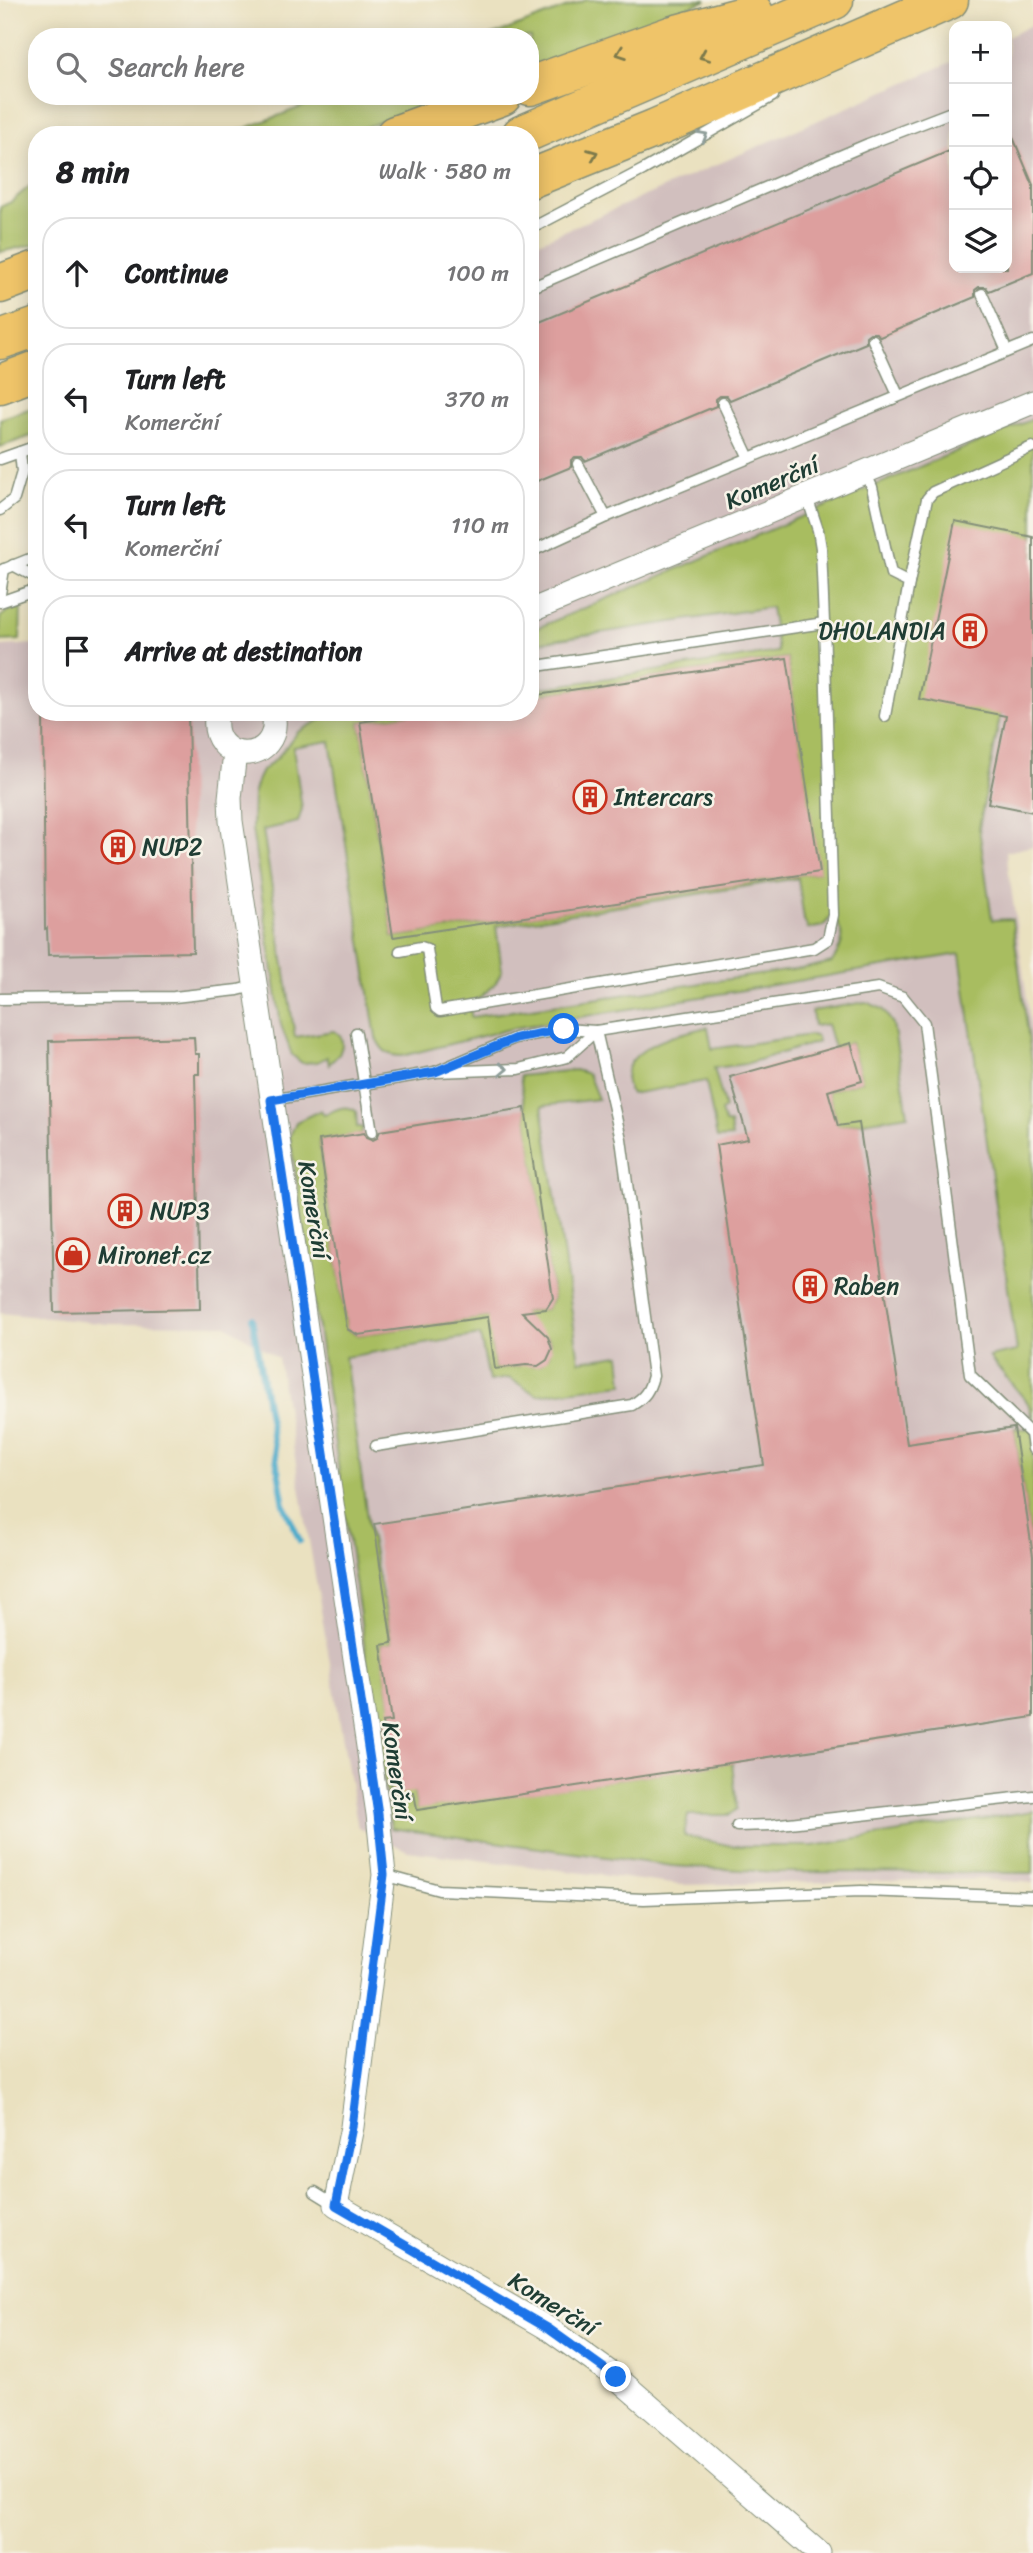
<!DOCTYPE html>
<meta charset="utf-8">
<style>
body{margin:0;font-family:Sriracha,sans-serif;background:#f2f2f2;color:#202124}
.controls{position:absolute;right:21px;top:21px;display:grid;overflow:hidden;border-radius:14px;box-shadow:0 4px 18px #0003}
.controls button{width:63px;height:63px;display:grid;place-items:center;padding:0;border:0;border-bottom:2px solid #e0e0e0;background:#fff;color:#202124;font:35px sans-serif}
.stop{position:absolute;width:21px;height:21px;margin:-16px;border:5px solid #1a73e8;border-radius:50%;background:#fff}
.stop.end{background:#1a73e8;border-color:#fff;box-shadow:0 2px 7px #0008}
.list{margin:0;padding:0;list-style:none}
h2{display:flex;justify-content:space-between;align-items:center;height:91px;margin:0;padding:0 28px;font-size:30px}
h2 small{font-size:23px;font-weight:400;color:#757577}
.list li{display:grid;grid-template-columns:46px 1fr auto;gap:21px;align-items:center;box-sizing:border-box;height:112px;margin:0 14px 14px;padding:0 14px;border:2px solid #e0e0e0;border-radius:28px}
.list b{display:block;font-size:26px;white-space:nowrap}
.list p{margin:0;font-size:23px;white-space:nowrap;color:#757577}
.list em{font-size:23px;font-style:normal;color:#757577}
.icon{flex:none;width:38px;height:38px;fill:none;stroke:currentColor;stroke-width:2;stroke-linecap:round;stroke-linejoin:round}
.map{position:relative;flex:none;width:1033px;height:2553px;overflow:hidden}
.search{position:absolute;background:#fff;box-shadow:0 4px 18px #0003;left:28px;top:28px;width:511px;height:77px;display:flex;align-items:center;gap:18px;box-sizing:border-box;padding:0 24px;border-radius:28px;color:#757577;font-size:26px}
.panel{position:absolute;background:#fff;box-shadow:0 4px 18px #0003;left:28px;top:126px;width:511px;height:595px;border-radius:28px}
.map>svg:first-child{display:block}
</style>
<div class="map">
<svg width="1033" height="2553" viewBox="0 0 1033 2553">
<rect width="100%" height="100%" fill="#f7f3e8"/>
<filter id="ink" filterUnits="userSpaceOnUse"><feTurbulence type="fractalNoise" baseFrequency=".0143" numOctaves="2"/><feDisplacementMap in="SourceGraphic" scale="14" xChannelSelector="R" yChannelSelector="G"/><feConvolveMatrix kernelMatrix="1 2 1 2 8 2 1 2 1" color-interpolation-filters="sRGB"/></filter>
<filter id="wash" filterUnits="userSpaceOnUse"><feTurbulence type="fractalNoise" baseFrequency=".00686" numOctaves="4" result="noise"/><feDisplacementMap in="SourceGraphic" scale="28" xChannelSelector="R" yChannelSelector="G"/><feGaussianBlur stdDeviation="1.57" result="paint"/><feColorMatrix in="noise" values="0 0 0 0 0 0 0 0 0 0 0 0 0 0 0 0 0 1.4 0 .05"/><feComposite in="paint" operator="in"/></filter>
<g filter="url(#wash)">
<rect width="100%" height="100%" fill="#eae1c0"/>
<polygon fill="#d1bfbe" points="1033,24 1033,846 1006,852 1033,1041 1033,1883 983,1879 680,1885 408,1851 358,1828 278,1358 226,1325 109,1324 0,1313 0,646 34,644 37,641 37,712 530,712 530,246 954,61 954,268 1007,268 1007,37"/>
<g fill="#a8bd61" stroke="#647d4a" stroke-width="2" fill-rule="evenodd">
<polygon points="586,0 707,0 530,68 530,37 488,37"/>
<polygon points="330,96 451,96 344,135 228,135"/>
<polygon points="37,180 37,244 0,252 0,207 11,202"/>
<polygon points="37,406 37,434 0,447 0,419"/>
<path d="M 1033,419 L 1033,556 L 1028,567 L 979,828 L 992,920 L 1012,919 L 1033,1070 L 1033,1420 L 1028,1403 L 989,1357 L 1017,1351 L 960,954 L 514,1028 L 402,1056 C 388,1056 382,1051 376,1038 L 330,741 L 293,747 L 302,809 L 298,822 L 263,830 L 295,1037 L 334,1031 L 339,1034 C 347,1046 339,1056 329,1064 L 327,1057 L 317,1062 L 302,1063 L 292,1055 L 281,1025 L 252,829 L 253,796 L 257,781 L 262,771 L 277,758 L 298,732 L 327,716 L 347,712 L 425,712 L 360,722 L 393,937 L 819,872 L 787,658 L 530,696 L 530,690 L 778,652 L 771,607 L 540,642 L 543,665 L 530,667 L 530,631 ZM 798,878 L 804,920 L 808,929 L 823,926 L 833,915 C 846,937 845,940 832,962 L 806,968 L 471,1017 L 471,1005 L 495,984 L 502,971 L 496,926 Z"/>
<polygon points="21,608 20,640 0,641 0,617 8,611"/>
<polygon points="866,1002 883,1009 893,1024 908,1115 838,1126 828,1091 862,1081 851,1043 834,1048 827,1024 814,1026 812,1011"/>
<path d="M 708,1027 L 712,1049 L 811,1035 L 817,1037 L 818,1042 L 745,1064 L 714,1068 L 725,1108 L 721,1111 L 725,1123 L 730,1124 L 732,1137 L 717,1138 L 706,1081 L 631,1094 C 607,1050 680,1033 708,1027 Z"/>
<path d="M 575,1070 L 588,1074 L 598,1099 L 542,1106 L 579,1361 L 620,1355 L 623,1384 L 537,1395 L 509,1378 L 489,1381 L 480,1335 L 345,1357 L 368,1525 L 392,1643 L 381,1645 L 390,1704 L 403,1719 L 383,1722 L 414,1792 L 417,1809 L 732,1762 L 737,1809 L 730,1815 L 688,1815 L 684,1836 L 733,1846 L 813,1846 L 1033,1811 L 1033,1873 L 775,1872 L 673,1866 L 391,1828 L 290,1136 L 296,1122 L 321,1110 L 324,1115 C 334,1111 345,1103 356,1111 L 357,1127 L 363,1127 L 361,1134 L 319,1140 L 347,1329 L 358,1335 L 546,1309 L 553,1298 L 520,1076 ZM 548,1337 C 557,1356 540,1373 522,1362 L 519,1366 L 495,1369 L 492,1345 Z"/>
<polygon points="1033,1422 1033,1556 1014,1428 1026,1429"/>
</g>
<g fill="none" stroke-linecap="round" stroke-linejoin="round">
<polyline stroke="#4cabcb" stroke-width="6" points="252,1318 284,1505 300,1541"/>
</g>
<g id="blocks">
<g fill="#dd9f9e">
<polygon points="1007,123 1033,185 1033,273 989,291 986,287 979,287 975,290 975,297 880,337 877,333 870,333 866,336 866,343 730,400 727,396 720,396 716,399 716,406 585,461 582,457 575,457 571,460 571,467 530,484 530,326 954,149 954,268 1007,268"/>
<polygon points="955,521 1033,537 1033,812 988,803 1006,716 919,699"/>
<polygon points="787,658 820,872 393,937 360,722 425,712 530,712 530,696"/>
<polygon points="43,712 188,712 193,952 48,955 47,928 45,929"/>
<polygon points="194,1037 195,1054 199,1054 199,1074 195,1074 200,1309 54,1312 49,1041"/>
<polygon points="851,1043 862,1081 828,1091 838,1126 859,1123 907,1444 1014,1428 1033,1556 1033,1717 417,1810 414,1792 393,1795 382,1722 392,1721 381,1645 392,1643 374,1524 764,1465 716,1145 748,1139 730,1077"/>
<polygon points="525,1108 553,1298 546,1309 522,1312 548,1337 552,1349 547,1360 538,1366 526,1365 495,1369 488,1317 358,1335 347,1329 319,1140 364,1133 366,1137 373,1140 377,1138 380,1131"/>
</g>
</g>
</g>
<g filter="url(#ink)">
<use href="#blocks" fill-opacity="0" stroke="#848f7a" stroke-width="2"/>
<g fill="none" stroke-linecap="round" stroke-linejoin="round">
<defs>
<g id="lane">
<polyline points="530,229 643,170 773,96"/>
<polyline points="530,288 868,144 954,111"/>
<polyline points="982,294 1007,351"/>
<polyline points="873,340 898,395"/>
<polyline points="723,403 749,458"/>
<polyline points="0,459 37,446"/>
<polyline points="578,464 606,517"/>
<polyline points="865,472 872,487 891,574 909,583 885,716"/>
<polyline points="807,497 818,530 821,548 824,623"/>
<polyline points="0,510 14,499 22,472 20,452"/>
<polyline points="530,552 606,517 1033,341"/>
<polyline points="13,565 37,578"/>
<polyline points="0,571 37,556"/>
<polyline points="909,583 927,499 933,492 1032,447"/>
<polyline points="0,594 4,569"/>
<polyline points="0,602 37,589"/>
<polyline points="400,951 421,947 427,949 436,1008 440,1011 814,948 828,939 833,915 824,623 530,667"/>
<polyline points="0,999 174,997 238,990 254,986"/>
<polyline points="356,1033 372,1132"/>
<polyline points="435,1072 515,1038 564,1029 596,1031 878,988 903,997 924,1023 970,1375 1031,1434 1033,1449"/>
<polyline points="271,1100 435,1072 519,1069 567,1057 596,1031"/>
<path d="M 376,1446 L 632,1405 C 645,1397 649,1391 653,1376 L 621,1139 L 596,1031"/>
<polyline points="737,1826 771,1825 1033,1796"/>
<polyline points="384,1875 439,1890 644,1899 861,1891 1033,1897"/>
<polyline points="315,2192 336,2205"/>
</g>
<g id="street">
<polyline points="530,611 1033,402"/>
<path d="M 217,712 C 205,767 285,767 273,712"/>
<polyline points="235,752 230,798 231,821 378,1814 384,1875 352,2127 336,2205 549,2329 616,2377 819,2553"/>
</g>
<g id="highway">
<polyline points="530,86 673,35 754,13"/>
<polyline points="395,135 502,96"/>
<polyline points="521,135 834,0"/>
<polyline points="530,179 656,128 949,0"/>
<polyline points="0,284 37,270"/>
<polyline points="0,340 37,327"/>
<polyline points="0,384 37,370"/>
</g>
</defs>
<use href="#lane" stroke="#848f7a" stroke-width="13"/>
<use href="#street" stroke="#848f7a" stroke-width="25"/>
<use href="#highway" stroke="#848f7a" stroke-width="41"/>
<use href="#lane" stroke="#fff" stroke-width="10"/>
<use href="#street" stroke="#fff" stroke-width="23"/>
<use href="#highway" stroke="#efc469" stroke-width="38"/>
</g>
<defs><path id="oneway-chevron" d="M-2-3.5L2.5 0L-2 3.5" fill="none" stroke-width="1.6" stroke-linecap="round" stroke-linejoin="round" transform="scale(1.75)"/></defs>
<g stroke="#7d7a4c">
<use href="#oneway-chevron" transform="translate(621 53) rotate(160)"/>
<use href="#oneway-chevron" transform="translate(704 56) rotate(157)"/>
<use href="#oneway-chevron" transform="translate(593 154) rotate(-22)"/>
</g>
<g stroke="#8f9e9a">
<use href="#oneway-chevron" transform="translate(703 136) rotate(-30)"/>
<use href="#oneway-chevron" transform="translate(503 1069) rotate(-2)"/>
</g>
</g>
<g fill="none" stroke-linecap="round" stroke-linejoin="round" filter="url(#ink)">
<polyline stroke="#1a73e8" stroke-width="9" points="564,1029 516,1038 435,1072 271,1100 378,1814 384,1875 352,2127 336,2205 549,2329 616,2377"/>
</g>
<defs>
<symbol id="building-ring" viewBox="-11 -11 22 22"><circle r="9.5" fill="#f7f3e8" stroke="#c8321e" stroke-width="1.5"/><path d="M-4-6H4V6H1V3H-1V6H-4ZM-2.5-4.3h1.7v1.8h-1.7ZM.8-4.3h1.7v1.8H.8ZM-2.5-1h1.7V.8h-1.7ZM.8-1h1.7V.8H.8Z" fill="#c8321e"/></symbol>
<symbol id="shop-ring" viewBox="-11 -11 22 22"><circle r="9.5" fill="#f7f3e8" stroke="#c8321e" stroke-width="1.5"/><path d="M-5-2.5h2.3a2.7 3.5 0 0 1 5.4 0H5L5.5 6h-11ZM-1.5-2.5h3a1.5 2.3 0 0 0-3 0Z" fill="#c8321e"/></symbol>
</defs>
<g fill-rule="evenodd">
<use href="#building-ring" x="951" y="612" width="38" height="38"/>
<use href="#building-ring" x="571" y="778" width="38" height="38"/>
<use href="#building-ring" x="99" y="828" width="38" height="38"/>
<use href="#building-ring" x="106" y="1192" width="38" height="38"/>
<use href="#shop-ring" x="54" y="1236" width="38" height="38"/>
<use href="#building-ring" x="791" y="1267" width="38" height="38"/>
</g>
<g text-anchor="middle" stroke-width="5" stroke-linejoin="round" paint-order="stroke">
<g font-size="24" fill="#1f3d34" stroke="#f7f3e8">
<text transform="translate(772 483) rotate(-23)" y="8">Komerční</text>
<text transform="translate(314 1210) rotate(81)" y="8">Komerční</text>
<text transform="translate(397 1771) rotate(82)" y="8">Komerční</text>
<text transform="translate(553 2304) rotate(32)" y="8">Komerční</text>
</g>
<g font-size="24" fill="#1f3d34" stroke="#f7f3e8" text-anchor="start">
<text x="946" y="639" text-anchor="end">DHOLANDIA</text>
<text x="614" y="805">Intercars</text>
<text x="142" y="855">NUP2</text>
<text x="150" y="1219">NUP3</text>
<text x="98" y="1263">Mironet.cz</text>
<text x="834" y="1294">Raben</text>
</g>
</g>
</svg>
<div class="controls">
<button>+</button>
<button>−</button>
<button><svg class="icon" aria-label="locate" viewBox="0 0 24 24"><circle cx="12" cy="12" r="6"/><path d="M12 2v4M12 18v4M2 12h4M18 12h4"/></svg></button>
<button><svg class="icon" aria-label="layers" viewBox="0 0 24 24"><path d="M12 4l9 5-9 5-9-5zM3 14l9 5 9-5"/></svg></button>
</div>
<div class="stop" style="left:564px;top:1029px"></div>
<div class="stop end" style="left:616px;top:2377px"></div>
<div class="search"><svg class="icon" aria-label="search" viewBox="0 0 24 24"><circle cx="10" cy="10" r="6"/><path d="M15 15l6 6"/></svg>Search here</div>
<section class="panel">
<h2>8 min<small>Walk · 580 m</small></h2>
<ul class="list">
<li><svg class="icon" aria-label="ahead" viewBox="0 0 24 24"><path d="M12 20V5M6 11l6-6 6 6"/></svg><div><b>Continue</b></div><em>100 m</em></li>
<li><svg class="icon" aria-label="left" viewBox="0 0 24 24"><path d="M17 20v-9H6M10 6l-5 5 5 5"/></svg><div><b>Turn left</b><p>Komerční</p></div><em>370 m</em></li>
<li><svg class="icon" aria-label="left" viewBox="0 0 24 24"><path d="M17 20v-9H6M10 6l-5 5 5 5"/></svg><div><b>Turn left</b><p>Komerční</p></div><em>110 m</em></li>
<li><svg class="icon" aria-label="arrive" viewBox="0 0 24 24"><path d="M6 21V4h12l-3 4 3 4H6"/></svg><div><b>Arrive at destination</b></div></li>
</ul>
</section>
</div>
